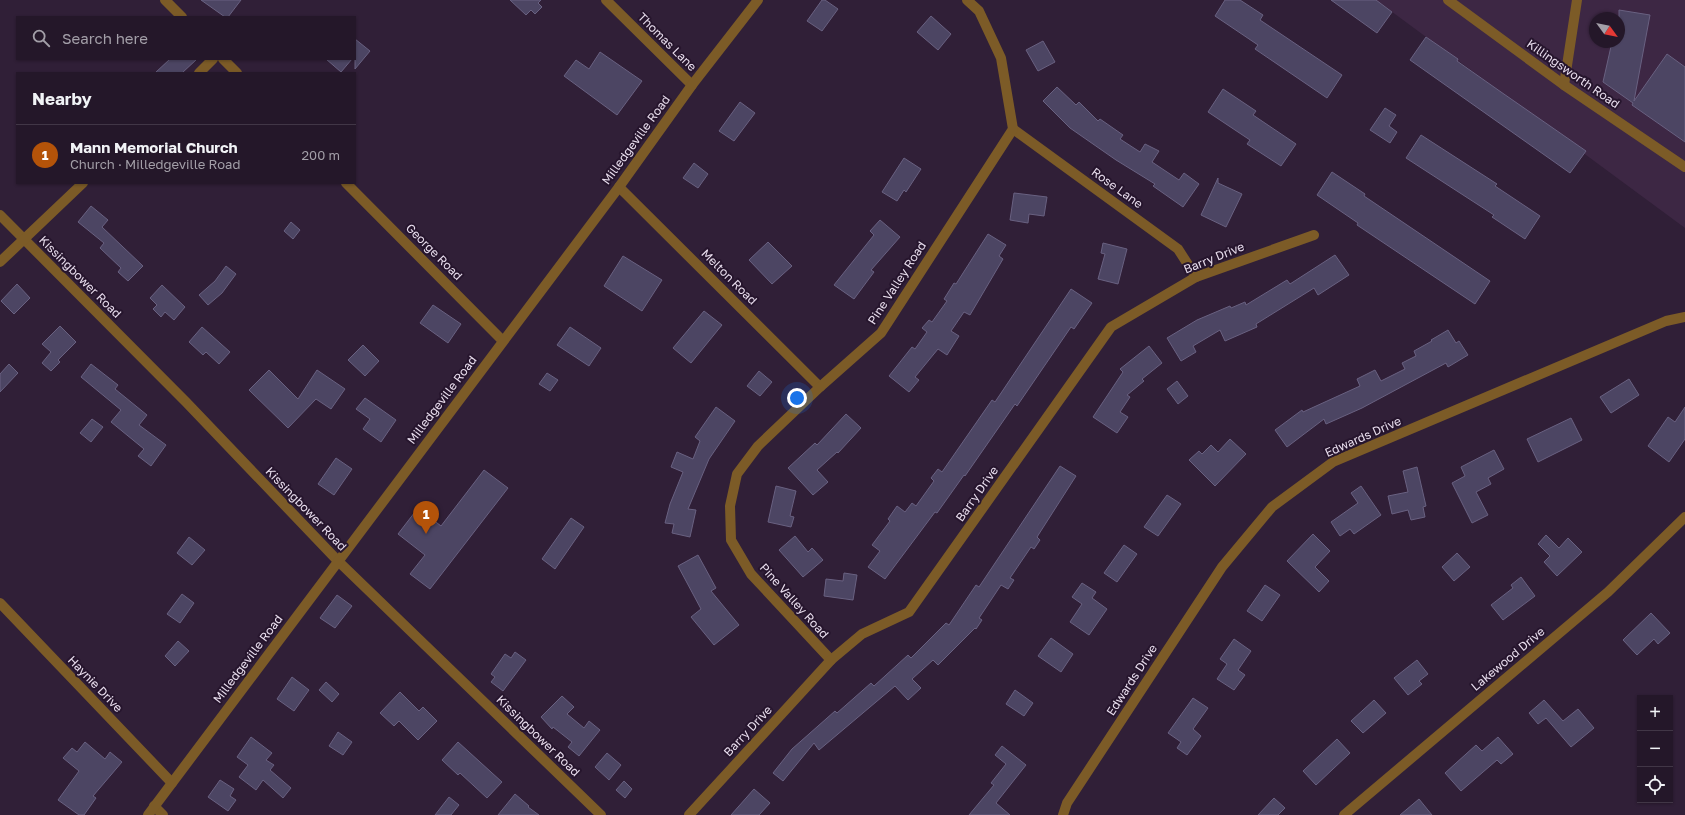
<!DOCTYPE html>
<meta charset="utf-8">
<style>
body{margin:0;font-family:"Golos Text",sans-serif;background:#2c2031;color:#f1f3f6}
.controls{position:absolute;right:12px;bottom:12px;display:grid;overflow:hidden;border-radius:0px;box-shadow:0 1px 3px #0004}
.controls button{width:36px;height:36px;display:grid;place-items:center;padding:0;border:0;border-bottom:1px solid #413646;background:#241729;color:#f1f3f6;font:20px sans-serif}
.compass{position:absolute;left:1589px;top:12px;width:36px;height:36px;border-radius:50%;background:#241729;box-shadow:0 1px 3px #0004;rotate:123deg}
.you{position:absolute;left:797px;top:398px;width:14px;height:14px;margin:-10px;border:3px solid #fff;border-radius:50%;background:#1a73e8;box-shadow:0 0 0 6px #1a73e833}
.badge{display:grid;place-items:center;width:26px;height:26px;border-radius:50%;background:#b45309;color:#fff;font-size:13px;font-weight:700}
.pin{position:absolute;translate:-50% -33px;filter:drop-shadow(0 1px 2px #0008)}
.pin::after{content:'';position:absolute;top:21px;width:14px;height:12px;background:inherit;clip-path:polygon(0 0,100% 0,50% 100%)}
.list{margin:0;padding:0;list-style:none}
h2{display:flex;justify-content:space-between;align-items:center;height:52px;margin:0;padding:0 16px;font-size:17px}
h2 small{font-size:13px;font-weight:400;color:#a39fa8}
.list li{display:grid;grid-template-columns:26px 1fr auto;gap:12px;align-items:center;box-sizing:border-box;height:60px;padding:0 16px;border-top:1px solid #413646}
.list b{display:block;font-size:15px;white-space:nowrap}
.list p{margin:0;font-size:13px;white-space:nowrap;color:#a39fa8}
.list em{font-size:13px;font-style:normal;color:#a39fa8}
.icon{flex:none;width:22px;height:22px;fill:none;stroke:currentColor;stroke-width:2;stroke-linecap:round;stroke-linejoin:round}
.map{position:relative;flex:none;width:1685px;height:815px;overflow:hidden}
.search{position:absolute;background:#241729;box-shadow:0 1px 3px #0004;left:16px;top:16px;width:340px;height:44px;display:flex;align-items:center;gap:10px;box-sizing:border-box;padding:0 14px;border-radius:0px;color:#a39fa8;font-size:15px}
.panel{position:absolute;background:#241729;box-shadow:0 1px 3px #0004;left:16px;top:72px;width:340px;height:112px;border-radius:0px}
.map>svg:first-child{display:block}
</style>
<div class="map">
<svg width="1685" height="815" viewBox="0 0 1685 815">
<rect width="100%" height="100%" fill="#301f37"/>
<path fill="#3d2744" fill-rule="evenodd" d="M 1376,0 L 1685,0 L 1685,228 ZM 1595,18 L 1619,18 L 1619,42 L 1595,42 Z"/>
<g fill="#4c4563" stroke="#696181">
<polygon points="201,0 241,0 228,17 225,17"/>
<polygon points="510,0 541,0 538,3 542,7 535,14 531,10 526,15"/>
<polygon points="822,0 825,0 838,9 822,31 807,21"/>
<polygon points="1225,0 1240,0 1263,15 1260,20 1342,75 1327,98 1255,49 1258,45 1215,16"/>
<polygon points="1331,0 1376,0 1392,12 1377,33"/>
<polygon points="1619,10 1650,15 1634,101 1667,54 1685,67 1685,142 1632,105 1633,103 1603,82 1612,42 1619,42"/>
<polygon points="931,16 951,34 938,50 917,32"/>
<polygon points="1426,37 1458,59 1457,61 1501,92 1586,151 1570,173 1410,60"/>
<polygon points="355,39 370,51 355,69"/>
<polygon points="1043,41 1055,62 1038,71 1026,50"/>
<polygon points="600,52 642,81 617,115 564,76 576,60 589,69"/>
<polygon points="170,59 197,59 182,73 155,73"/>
<polygon points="326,59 352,59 341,72"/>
<polygon points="1057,87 1076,105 1079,102 1098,121 1100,119 1123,135 1120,139 1140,152 1145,144 1159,151 1152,162 1179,180 1184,173 1199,184 1183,207 1153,186 1155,184 1116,160 1070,128 1043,101"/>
<polygon points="1223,89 1256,111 1253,115 1296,144 1281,166 1247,144 1250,140 1208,112"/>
<polygon points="740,102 755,113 734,141 719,131"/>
<polygon points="1385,108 1396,115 1389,126 1397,132 1390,143 1370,130"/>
<polygon points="1421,135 1497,184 1495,186 1540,216 1525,239 1492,217 1494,215 1406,158"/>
<polygon points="904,158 921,169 906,192 904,190 897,201 882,192"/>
<polygon points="694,163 708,174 698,188 683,178"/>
<polygon points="1332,172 1365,194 1364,196 1490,281 1475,304 1357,225 1358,223 1317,195"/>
<polygon points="1218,178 1218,183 1242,194 1226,227 1201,215"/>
<polygon points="1014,193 1047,197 1044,216 1029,214 1028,223 1010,220"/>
<polygon points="91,206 108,220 102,227 143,266 128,281 118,272 121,268 100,248 104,243 78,222"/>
<polygon points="880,220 900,237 871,270 874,272 854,299 834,285 874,235 870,231"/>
<polygon points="291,222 300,230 293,239 284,231"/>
<polygon points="988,234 1006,245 999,256 1003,259 970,315 964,312 951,331 959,336 947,355 938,349 915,377 919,380 909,392 889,376 912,347 915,349 927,332 922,328 929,320 932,322 947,301 944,299 954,283 956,284"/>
<polygon points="768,242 792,266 772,284 749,260"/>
<polygon points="1103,243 1127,249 1118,284 1098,279 1105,254 1101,253"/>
<polygon points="1335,255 1349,275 1318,295 1314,288 1256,324 1257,327 1225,341 1220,330 1193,346 1196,352 1181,361 1167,338 1197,320 1230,306 1231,308 1245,302 1246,305 1287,280 1290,284"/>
<polygon points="623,256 662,280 642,311 604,286"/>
<polygon points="226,266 236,274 222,293 208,305 199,295 215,281"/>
<polygon points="17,284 30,298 14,314 1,301"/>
<polygon points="162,285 185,307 174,320 165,312 161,317 153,309 157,305 150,298"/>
<polygon points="1071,289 1092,303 1074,329 1071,327 1017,406 1015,404 965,476 964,475 937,513 935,512 885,579 868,567 880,551 872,545 890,521 888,519 897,506 905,512 912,503 916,506 934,481 931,478 938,469 942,472 992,400 995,402"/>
<polygon points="433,305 461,324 448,343 420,323"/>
<polygon points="704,311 722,325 691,363 673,348"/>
<polygon points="60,326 76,342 58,360 60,362 51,371 42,363 51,352 42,344"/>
<polygon points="202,327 230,352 219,364 206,352 203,355 189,342"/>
<polygon points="570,327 601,348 589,366 557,345"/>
<polygon points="1448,330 1456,343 1459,341 1468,355 1448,367 1446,363 1362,408 1326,424 1324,419 1287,447 1275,430 1302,410 1303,412 1360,386 1357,379 1375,370 1381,381 1405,369 1402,363 1416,356 1414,351 1432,341 1431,340"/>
<polygon points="363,345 379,361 365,376 348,360"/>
<polygon points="1149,346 1162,363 1142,379 1144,381 1127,395 1130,397 1120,412 1128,417 1117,433 1093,417 1123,372 1120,369"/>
<polygon points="9,364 18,373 0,392 0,374"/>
<polygon points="91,364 118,385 115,389 147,415 139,425 166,445 151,466 138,456 144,449 111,422 121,410 81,377"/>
<polygon points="269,370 298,399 317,370 345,389 331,409 316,399 288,428 249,390"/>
<polygon points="759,371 772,382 760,396 747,386"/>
<polygon points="547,373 558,380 550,391 539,384"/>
<polygon points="1629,379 1639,395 1611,413 1600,397"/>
<polygon points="1177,381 1188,396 1178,404 1167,389"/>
<polygon points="365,398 396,420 381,442 363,429 370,419 356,409"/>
<polygon points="716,407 735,421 709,459 688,509 696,510 690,537 672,533 674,524 665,523 670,504 683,472 671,467 677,452 693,459 700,441 695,437"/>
<polygon points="1685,407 1685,439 1669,462 1648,446 1668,417 1675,422"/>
<polygon points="846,414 861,428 838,453 837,452 817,470 828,482 813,495 788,468 815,443 817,445"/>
<polygon points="1571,418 1582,440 1538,462 1527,439"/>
<polygon points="92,419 103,427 91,442 80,433"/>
<polygon points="1230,439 1246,454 1215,486 1189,460 1199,451 1202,454 1211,445 1218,452"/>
<polygon points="1494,450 1504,469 1488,478 1491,484 1476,492 1488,515 1472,523 1452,483 1465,476 1461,467"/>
<polygon points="336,458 352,469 334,495 318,484"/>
<polygon points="1060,466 1076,476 1037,537 1040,540 1034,549 1031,547 1010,578 1014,580 1008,589 1001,585 979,618 982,620 976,629 975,628 938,665 933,660 912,679 921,688 908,700 895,686 819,750 814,743 783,781 773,773 792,749 835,711 837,713 871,683 874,686 908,655 911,658 946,623 949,625 976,585 979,587"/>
<polygon points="1417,467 1426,506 1423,507 1425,517 1411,520 1408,510 1392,514 1388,496 1408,492 1403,471"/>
<polygon points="484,470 508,488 430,589 410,574 425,555 398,534 418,508 441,526"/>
<polygon points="776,486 796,491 790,516 794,517 791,527 768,522"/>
<polygon points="1361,486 1381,515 1354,534 1350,529 1340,536 1331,522 1358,503 1351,493"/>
<polygon points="1167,495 1181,504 1158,536 1144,527"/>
<polygon points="571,518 584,527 555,569 542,559"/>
<polygon points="1313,534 1330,551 1315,567 1329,581 1319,592 1287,561"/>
<polygon points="1546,535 1559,548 1568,538 1582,552 1557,576 1544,562 1550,556 1538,544"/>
<polygon points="795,536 808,552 812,548 823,560 803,577 779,550"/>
<polygon points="189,537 205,550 192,565 177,553"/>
<polygon points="1124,545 1137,554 1117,582 1104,573"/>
<polygon points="1457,553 1470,567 1454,581 1442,567"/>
<polygon points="698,555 716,588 711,591 739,625 714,645 691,617 701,609 678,566"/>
<polygon points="844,573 857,575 853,600 824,596 826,579 843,581"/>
<polygon points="1521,577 1535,596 1503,620 1491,605 1513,588 1511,585"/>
<polygon points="1082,583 1096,592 1092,598 1107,609 1089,635 1070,622 1082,604 1072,597"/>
<polygon points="1265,585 1280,595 1262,621 1247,611"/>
<polygon points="182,594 194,603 180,623 167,614"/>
<polygon points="337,595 352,606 335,628 320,618"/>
<polygon points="1651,613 1670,633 1658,644 1654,639 1637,655 1623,640"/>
<polygon points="1051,638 1073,654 1061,672 1038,656"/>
<polygon points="1234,639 1251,651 1238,670 1245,675 1234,690 1217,679 1227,664 1220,659"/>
<polygon points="178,641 189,651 175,666 165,656"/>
<polygon points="515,652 526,660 503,691 491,682 495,677 491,674 505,654 511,658"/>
<polygon points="1417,660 1428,674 1419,681 1422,684 1408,695 1394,678"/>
<polygon points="292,677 309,690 294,711 277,699"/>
<polygon points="326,682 339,694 332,702 319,690"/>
<polygon points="1015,690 1033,703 1024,716 1006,704"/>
<polygon points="400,692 419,711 423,707 437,721 418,740 399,721 394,726 380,713"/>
<polygon points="562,696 574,707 567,714 584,728 589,721 600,730 579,756 568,747 572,742 553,727 552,729 541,717"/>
<polygon points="1193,698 1208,708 1193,729 1201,736 1187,755 1177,748 1181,742 1168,733"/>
<polygon points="1374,700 1386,713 1363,733 1351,721"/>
<polygon points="1544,700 1563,721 1578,709 1594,728 1571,747 1546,718 1538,724 1529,713"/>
<polygon points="338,732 352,742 343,755 329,746"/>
<polygon points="251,737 272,753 266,760 274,765 270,770 291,788 283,798 263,780 256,790 239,777 248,765 237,757"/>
<polygon points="1498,737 1513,754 1501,764 1497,760 1461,791 1445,773 1476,745 1482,751"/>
<polygon points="1337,739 1350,753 1316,785 1303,771"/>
<polygon points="85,742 105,759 110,752 122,762 93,796 96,798 84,815 79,815 58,800 79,771 63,758 72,748 77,752"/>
<polygon points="458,742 502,782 487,798 460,773 458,775 442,760"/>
<polygon points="1002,746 1026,765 996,803 1010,815 969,815 994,785 991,783 1006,764 995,755"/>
<polygon points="607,753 621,765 609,780 595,767"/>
<polygon points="220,780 234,789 230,796 236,800 228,811 208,797"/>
<polygon points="624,781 632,789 625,798 616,790"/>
<polygon points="754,789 770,803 759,815 731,815"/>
<polygon points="515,794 529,806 528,807 539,815 498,815"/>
<polygon points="449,797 459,805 451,815 435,815"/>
<polygon points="1274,798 1285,808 1278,815 1258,815"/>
<polygon points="1419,799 1432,815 1400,815"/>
</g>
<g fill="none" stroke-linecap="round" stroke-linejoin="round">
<g stroke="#7c5b27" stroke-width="10">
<polyline points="165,0 182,17"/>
<polyline points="606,0 692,85"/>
<polyline points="1448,0 1564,85 1685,167"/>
<polyline points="223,59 237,73"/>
<polyline points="199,73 213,59"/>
<polyline points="1564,85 1577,0"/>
<polyline points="1013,129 1178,249 1196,277"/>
<polyline points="346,183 502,340"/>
<polyline points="619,187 820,387"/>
<polyline points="0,215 186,402 338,561 601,815"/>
<polyline points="0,262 83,183"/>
<polyline points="0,603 172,783"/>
<polyline points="831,660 751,574 731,540 730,506 737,474 758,446 820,387 881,333 1013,129 1001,58 979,11 967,0"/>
<polyline points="154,806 163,815"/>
<polyline points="148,815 619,187 692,85 758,0"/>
<polyline points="689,815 831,660 862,634 909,612 1111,327 1196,277 1314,235"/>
<polyline points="1063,815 1067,803 1222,567 1272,507 1333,462 1666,321 1685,317"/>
<polyline points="1344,815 1608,592 1685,517"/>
</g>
</g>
<g text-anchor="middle" stroke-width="4" stroke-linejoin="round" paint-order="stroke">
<g font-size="12" fill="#e9deee" stroke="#26152d">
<text transform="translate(667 42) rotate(45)" y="4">Thomas Lane</text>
<text transform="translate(1573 74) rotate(35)" y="4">Killingsworth Road</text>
<text transform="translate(636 140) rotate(-54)" y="4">Milledgeville Road</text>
<text transform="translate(1117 188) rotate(36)" y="4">Rose Lane</text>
<text transform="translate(434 252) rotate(45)" y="4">George Road</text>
<text transform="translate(1214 258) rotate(-22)" y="4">Barry Drive</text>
<text transform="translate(80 277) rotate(45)" y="4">Kissingbower Road</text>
<text transform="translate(729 277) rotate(45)" y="4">Melton Road</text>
<text transform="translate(897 283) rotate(-57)" y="4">Pine Valley Road</text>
<text transform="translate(442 400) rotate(-53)" y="4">Milledgeville Road</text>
<text transform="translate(1363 437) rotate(-24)" y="4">Edwards Drive</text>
<text transform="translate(977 494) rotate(-55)" y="4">Barry Drive</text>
<text transform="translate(306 509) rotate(46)" y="4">Kissingbower Road</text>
<text transform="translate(794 601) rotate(48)" y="4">Pine Valley Road</text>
<text transform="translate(248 659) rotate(-53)" y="4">Milledgeville Road</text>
<text transform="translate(1508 659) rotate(-40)" y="4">Lakewood Drive</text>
<text transform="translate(1132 680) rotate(-57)" y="4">Edwards Drive</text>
<text transform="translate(95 684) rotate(46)" y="4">Haynie Drive</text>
<text transform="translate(748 731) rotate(-47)" y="4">Barry Drive</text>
<text transform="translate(538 736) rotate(44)" y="4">Kissingbower Road</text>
</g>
</g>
</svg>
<div class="controls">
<button>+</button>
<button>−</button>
<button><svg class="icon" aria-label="locate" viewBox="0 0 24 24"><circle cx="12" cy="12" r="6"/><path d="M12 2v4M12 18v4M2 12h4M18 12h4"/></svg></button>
</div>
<svg class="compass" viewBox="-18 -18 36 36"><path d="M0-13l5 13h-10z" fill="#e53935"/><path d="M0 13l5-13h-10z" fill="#a39fa8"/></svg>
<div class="you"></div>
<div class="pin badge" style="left:426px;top:534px">1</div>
<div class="search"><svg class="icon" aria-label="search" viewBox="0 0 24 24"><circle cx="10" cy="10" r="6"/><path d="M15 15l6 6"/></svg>Search here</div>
<section class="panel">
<h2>Nearby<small></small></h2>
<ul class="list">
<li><span class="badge">1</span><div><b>Mann Memorial Church</b><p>Church · Milledgeville Road</p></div><em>200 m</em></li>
</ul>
</section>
</div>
